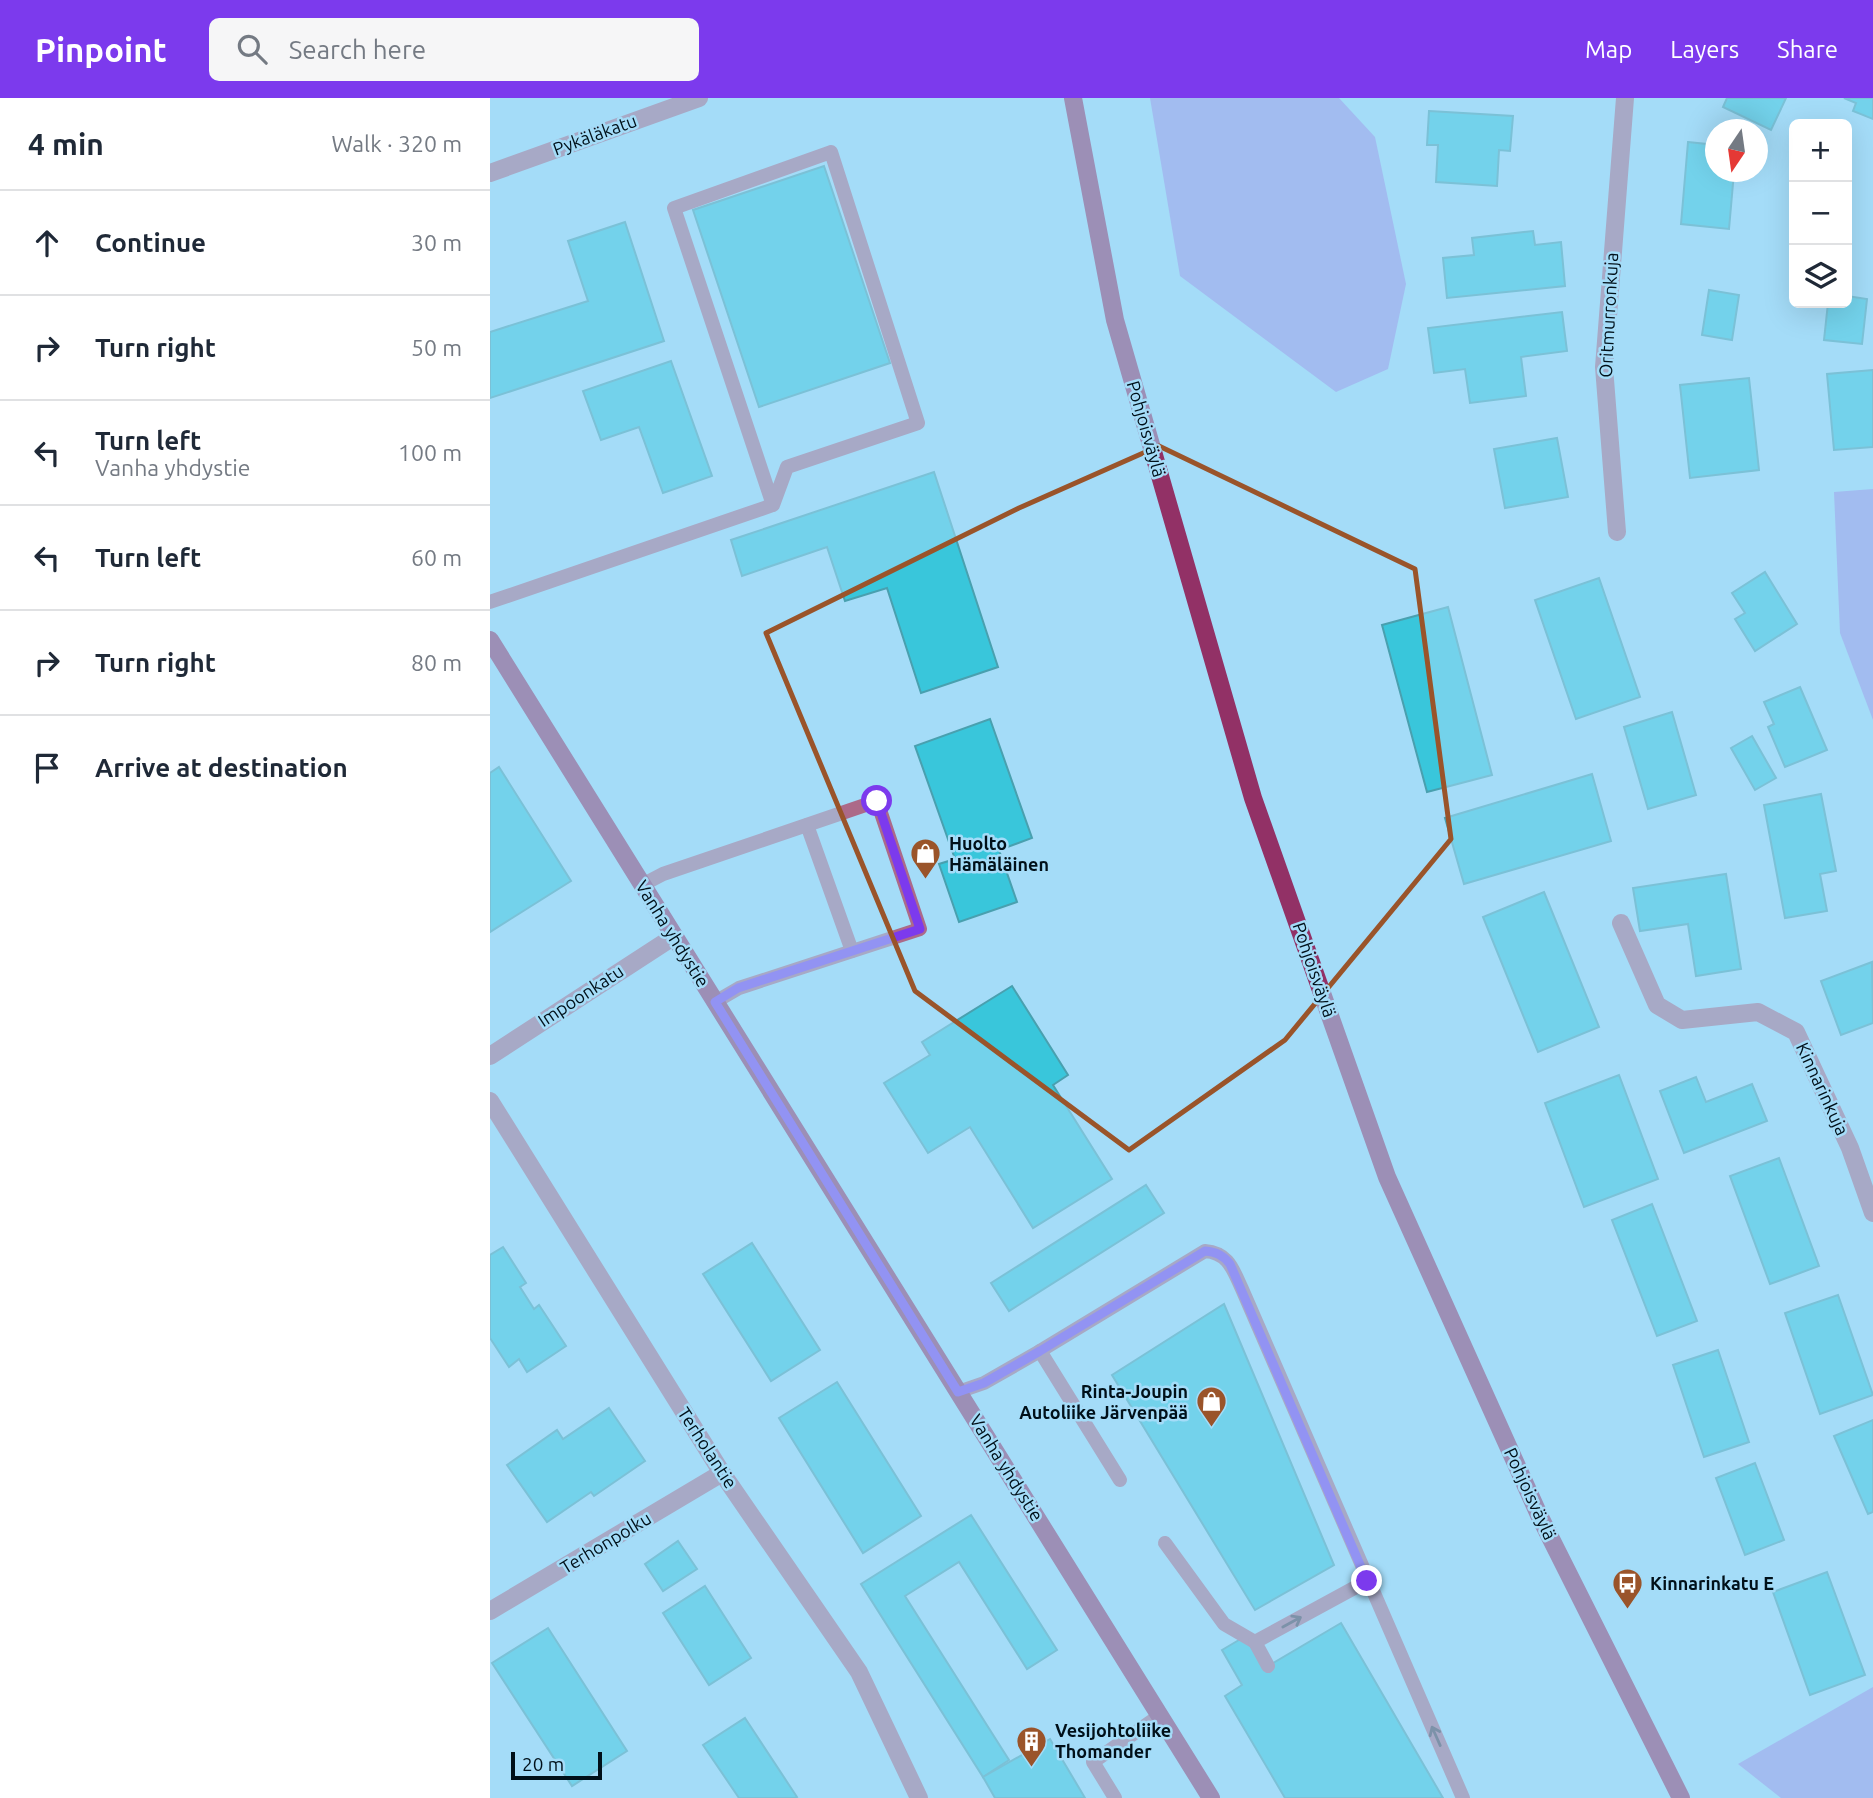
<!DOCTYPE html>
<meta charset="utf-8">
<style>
body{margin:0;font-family:Ubuntu,sans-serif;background:#f6f6f7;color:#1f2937}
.controls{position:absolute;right:21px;top:21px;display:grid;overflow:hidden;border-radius:10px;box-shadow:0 7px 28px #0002}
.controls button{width:63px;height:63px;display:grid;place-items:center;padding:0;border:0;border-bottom:2px solid #e0e1e3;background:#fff;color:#1f2937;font:35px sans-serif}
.compass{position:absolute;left:1215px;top:21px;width:63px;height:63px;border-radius:50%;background:#fff;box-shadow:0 7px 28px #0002;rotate:193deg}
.scale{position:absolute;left:21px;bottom:18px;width:91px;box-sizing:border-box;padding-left:7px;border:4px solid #001019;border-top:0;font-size:19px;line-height:24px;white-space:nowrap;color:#001019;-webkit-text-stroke:5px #a4dcf8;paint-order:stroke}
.stop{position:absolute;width:21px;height:21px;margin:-16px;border:5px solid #7c3aed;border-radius:50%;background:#fff}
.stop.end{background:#7c3aed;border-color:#fff;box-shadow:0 2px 7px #0008}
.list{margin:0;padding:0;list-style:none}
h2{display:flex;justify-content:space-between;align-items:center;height:91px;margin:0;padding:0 28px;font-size:30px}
h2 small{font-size:23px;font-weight:400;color:#747a83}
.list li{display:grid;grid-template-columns:46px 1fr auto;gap:21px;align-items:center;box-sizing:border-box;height:105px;padding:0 28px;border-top:2px solid #e0e1e3}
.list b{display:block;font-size:26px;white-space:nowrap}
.list p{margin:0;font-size:23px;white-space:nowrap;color:#747a83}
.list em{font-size:23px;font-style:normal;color:#747a83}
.icon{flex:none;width:38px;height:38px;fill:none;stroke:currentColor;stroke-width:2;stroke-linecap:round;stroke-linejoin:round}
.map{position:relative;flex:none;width:1383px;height:1700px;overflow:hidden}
header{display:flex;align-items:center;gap:42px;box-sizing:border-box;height:98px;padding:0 35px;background:#7c3aed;color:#fff}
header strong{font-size:33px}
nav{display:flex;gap:38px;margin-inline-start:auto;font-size:24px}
.search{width:490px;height:63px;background:#f6f6f7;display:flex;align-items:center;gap:18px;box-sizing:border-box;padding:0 24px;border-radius:10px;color:#747a83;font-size:26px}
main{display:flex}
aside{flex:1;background:#fff}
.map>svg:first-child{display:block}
</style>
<header>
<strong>Pinpoint</strong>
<div class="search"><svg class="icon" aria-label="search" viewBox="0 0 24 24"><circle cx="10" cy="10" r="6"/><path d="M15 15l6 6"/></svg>Search here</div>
<nav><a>Map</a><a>Layers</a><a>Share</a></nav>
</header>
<main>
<aside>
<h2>4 min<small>Walk · 320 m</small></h2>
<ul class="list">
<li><svg class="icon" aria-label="ahead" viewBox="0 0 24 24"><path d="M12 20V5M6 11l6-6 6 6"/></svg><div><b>Continue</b></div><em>30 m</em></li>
<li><svg class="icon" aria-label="right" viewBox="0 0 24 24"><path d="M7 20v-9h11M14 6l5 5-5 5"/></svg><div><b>Turn right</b></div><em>50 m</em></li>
<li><svg class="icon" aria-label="left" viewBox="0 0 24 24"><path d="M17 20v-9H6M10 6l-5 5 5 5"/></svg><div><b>Turn left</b><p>Vanha yhdystie</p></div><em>100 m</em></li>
<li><svg class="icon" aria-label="left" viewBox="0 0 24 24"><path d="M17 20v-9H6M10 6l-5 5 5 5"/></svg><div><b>Turn left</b></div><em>60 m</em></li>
<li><svg class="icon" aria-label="right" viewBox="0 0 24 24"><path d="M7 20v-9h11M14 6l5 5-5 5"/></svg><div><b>Turn right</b></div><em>80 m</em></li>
<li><svg class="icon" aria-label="arrive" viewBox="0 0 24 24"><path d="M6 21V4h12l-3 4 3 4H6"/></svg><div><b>Arrive at destination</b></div></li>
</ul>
</aside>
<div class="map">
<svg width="1383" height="1700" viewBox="0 0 1383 1700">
<rect width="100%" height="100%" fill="#a4dcf8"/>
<g fill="#a194e7">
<polygon points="660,0 849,0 885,39 916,186 898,271 846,294 690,178"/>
<polygon points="1383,391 1383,622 1350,535 1344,394"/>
<polygon points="1383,1589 1383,1700 1291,1700 1248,1666"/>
</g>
<g fill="#39c6db" stroke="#49a0af" stroke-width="2">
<polygon points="1237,0 1296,0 1281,32 1233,9"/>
<polygon points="1354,0 1383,0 1383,21 1363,13 1366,5"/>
<polygon points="939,13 1023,18 1020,53 1009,52 1007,88 946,84 948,47 937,47"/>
<polygon points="1198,44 1226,47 1226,74 1244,74 1239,131 1191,126"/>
<polygon points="334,68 400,265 269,309 203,112"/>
<polygon points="135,124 174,243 0,300 0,234 98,203 78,143"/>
<polygon points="1043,133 1045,147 1071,144 1075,188 957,200 953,160 984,157 982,140"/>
<polygon points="1219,192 1249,197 1242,242 1212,237"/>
<polygon points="1357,198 1377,201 1372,246 1334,242 1338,205 1357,205"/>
<polygon points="1072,214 1077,253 1031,259 1036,298 980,305 975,271 944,275 938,230"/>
<polygon points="181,263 222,378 173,395 149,329 111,342 93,293"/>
<polygon points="1383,272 1383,349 1344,352 1337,276"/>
<polygon points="1259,280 1269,372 1200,380 1190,287"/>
<polygon points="1067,340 1078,399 1015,410 1004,351"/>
<polygon points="444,374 508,569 431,595 397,490 355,503 337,449 252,478 241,442"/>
<polygon points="1275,474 1307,526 1265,553 1245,521 1255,515 1242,495"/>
<polygon points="1109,480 1150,599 1086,621 1045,502"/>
<polygon points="958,509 1002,677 937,694 892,527"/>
<polygon points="1310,589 1337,652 1295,669 1278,629 1284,626 1274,604"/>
<polygon points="1182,614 1206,697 1158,711 1134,629"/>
<polygon points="500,621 542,740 509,752 527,804 469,824 449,766 465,761 425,648"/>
<polygon points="1262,638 1286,680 1265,692 1241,650"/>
<polygon points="9,669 81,783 0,834 0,675"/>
<polygon points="1102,676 1121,743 974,786 955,720"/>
<polygon points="1331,696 1346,773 1330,776 1337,813 1295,820 1274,707"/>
<polygon points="1236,776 1251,871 1206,878 1198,826 1150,833 1143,790"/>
<polygon points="1054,794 1109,929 1048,954 993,819"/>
<polygon points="1382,864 1383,925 1351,937 1331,883"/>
<polygon points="522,888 578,977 563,987 622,1081 543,1130 480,1029 438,1055 394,985 440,957 432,944"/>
<polygon points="1129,977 1168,1081 1094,1109 1055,1005"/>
<polygon points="1206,979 1216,1004 1262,986 1277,1023 1194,1055 1170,993"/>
<polygon points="1289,1060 1329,1168 1280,1186 1240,1078"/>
<polygon points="656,1087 674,1115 519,1213 501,1185"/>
<polygon points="1162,1106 1207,1223 1167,1238 1122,1122"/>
<polygon points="262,1145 330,1252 281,1283 213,1176"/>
<polygon points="13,1149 36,1185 30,1189 44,1211 49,1207 76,1248 37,1274 29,1261 19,1269 0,1240 0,1157"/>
<polygon points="1348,1197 1383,1297 1330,1316 1295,1215"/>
<polygon points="734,1206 844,1467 765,1512 622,1277"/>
<polygon points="1228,1252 1259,1344 1214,1359 1183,1267"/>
<polygon points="347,1284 431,1418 373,1455 289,1320"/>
<polygon points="119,1310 155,1363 104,1398 101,1394 57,1424 17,1367 67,1332 73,1341"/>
<polygon points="1383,1322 1383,1414 1378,1416 1344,1338"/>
<polygon points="1265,1365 1294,1442 1255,1457 1226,1380"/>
<polygon points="481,1417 567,1552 537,1571 469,1464 415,1498 519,1662 493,1679 371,1486"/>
<polygon points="188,1443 207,1471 173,1493 155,1466"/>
<polygon points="1337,1474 1375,1577 1320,1597 1283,1494"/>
<polygon points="215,1488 261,1560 219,1587 173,1515"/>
<polygon points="851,1525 953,1700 795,1700 735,1598 752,1587 732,1552 759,1536 778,1568"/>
<polygon points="58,1530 137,1653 82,1688 2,1565"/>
<polygon points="255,1620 307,1699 305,1700 249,1700 213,1647"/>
<polygon points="560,1641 595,1700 505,1700 493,1679"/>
</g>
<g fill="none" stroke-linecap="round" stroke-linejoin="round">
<g stroke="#ac6a89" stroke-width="14">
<polyline points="0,504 283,407 297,369 428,325 341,54 184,110 283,407"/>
<polyline points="317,727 362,853"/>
<polyline points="152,787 173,776 387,703 430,831 249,890 225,904"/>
<polyline points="550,1253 630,1382"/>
<path d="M 468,1294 L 494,1285 L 550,1253 L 715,1153 C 739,1155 743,1172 752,1191 L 973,1700"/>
<polyline points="675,1445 734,1526 765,1544"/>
<polyline points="778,1568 765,1544 877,1483"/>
<polyline points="625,1700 603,1664 669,1618"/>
</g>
<g stroke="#ac6a89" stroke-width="18">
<polyline points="0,75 209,0"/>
<polyline points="1127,434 1114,269 1135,0"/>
<polyline points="1131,825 1167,907 1192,922 1268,914 1306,934 1360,1050 1383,1115"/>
<polyline points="0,958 183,839"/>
<polyline points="0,1003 232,1375 369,1574 429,1700"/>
<polyline points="0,1513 232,1375"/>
</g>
<g stroke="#923166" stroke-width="18">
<polyline points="583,0 625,222 763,700 897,1079 1049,1417 1191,1700"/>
<polyline points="0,542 721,1700"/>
</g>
</g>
<defs><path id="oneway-shaft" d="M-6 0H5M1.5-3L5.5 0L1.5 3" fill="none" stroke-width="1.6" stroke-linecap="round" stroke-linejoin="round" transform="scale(1.75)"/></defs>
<g stroke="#4d384b">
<use href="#oneway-shaft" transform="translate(802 1524) rotate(-29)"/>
<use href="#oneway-shaft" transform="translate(946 1638) rotate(-114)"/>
</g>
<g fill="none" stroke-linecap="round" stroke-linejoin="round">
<path stroke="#7c3aed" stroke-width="9" d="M 387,703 L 430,831 L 248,890 L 225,904 L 468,1294 L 494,1285 L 550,1253 L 715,1153 C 726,1154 733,1157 740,1166 L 877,1483"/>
</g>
<path d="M0 0H1383V1700H0ZM 669,348 L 925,471 L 961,741 L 795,942 L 639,1052 L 425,893 L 276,535 L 529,410 Z" fill="#a4dcf8" fill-opacity=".55" fill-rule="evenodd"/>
<path fill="none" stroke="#9a542a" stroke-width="5" stroke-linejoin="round" d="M 669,348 L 925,471 L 961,741 L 795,942 L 639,1052 L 425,893 L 276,535 L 529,410 Z"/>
<defs>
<symbol id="shop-pin" viewBox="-11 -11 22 30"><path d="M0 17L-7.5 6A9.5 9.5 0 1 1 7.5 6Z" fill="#9a542a" stroke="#a4dcf8"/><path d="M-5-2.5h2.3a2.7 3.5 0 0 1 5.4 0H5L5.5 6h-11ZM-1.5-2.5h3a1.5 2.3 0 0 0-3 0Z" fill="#fff"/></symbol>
<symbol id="bus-pin" viewBox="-11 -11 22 30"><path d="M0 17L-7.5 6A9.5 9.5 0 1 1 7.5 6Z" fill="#9a542a" stroke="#a4dcf8"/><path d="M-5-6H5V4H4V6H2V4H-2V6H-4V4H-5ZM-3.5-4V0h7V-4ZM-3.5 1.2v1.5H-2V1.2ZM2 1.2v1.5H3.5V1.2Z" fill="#fff"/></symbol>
<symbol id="building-pin" viewBox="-11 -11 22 30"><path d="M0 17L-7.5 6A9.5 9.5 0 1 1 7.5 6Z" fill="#9a542a" stroke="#a4dcf8"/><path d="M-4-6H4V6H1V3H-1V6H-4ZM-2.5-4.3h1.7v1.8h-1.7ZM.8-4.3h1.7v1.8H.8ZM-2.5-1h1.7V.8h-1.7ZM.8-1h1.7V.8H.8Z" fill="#fff"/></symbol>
</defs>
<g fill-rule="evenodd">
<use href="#shop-pin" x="418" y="738" width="35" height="47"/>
<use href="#shop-pin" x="704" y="1286" width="35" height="47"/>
<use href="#bus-pin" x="1120" y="1468" width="35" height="47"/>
<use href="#building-pin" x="524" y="1626" width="35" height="47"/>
</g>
<g text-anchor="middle" stroke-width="5" stroke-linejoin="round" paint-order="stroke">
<g font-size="18" fill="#001019" stroke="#a4dcf8">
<text transform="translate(105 37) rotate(-20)" y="6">Pykäläkatu</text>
<text transform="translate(1119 217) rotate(-87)" y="6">Oritmurronkuja</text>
<text transform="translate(656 331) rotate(74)" y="6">Pohjoisväylä</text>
<text transform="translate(182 836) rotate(58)" y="6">Vanha yhdystie</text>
<text transform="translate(824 872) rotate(71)" y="6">Pohjoisväylä</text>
<text transform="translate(91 898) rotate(-33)" y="6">Impoonkatu</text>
<text transform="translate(1332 991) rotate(65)" y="6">Kinnarinkuja</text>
<text transform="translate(217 1350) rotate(57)" y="6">Terholantie</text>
<text transform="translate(516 1370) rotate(58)" y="6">Vanha yhdystie</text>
<text transform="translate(1040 1396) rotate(65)" y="6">Pohjoisväylä</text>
<text transform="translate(116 1445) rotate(-31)" y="6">Terhonpolku</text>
</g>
<g font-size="18" font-weight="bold" fill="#001019" stroke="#a4dcf8" text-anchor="start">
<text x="459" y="752">Huolto<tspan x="459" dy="21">Hämäläinen</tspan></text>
<text x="698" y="1300" text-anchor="end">Rinta-Joupin<tspan x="698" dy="21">Autoliike Järvenpää</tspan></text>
<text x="1160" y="1492">Kinnarinkatu E</text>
<text x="565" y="1639">Vesijohtoliike<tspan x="565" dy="21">Thomander</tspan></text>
</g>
</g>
</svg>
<div class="controls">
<button>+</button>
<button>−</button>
<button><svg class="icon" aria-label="layers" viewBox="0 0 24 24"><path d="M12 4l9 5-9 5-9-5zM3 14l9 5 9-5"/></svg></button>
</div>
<svg class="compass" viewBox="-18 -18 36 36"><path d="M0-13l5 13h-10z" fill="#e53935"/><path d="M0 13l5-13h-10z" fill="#747a83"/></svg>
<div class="scale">20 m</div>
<div class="stop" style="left:387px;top:703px"></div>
<div class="stop end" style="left:877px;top:1483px"></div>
</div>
</main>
